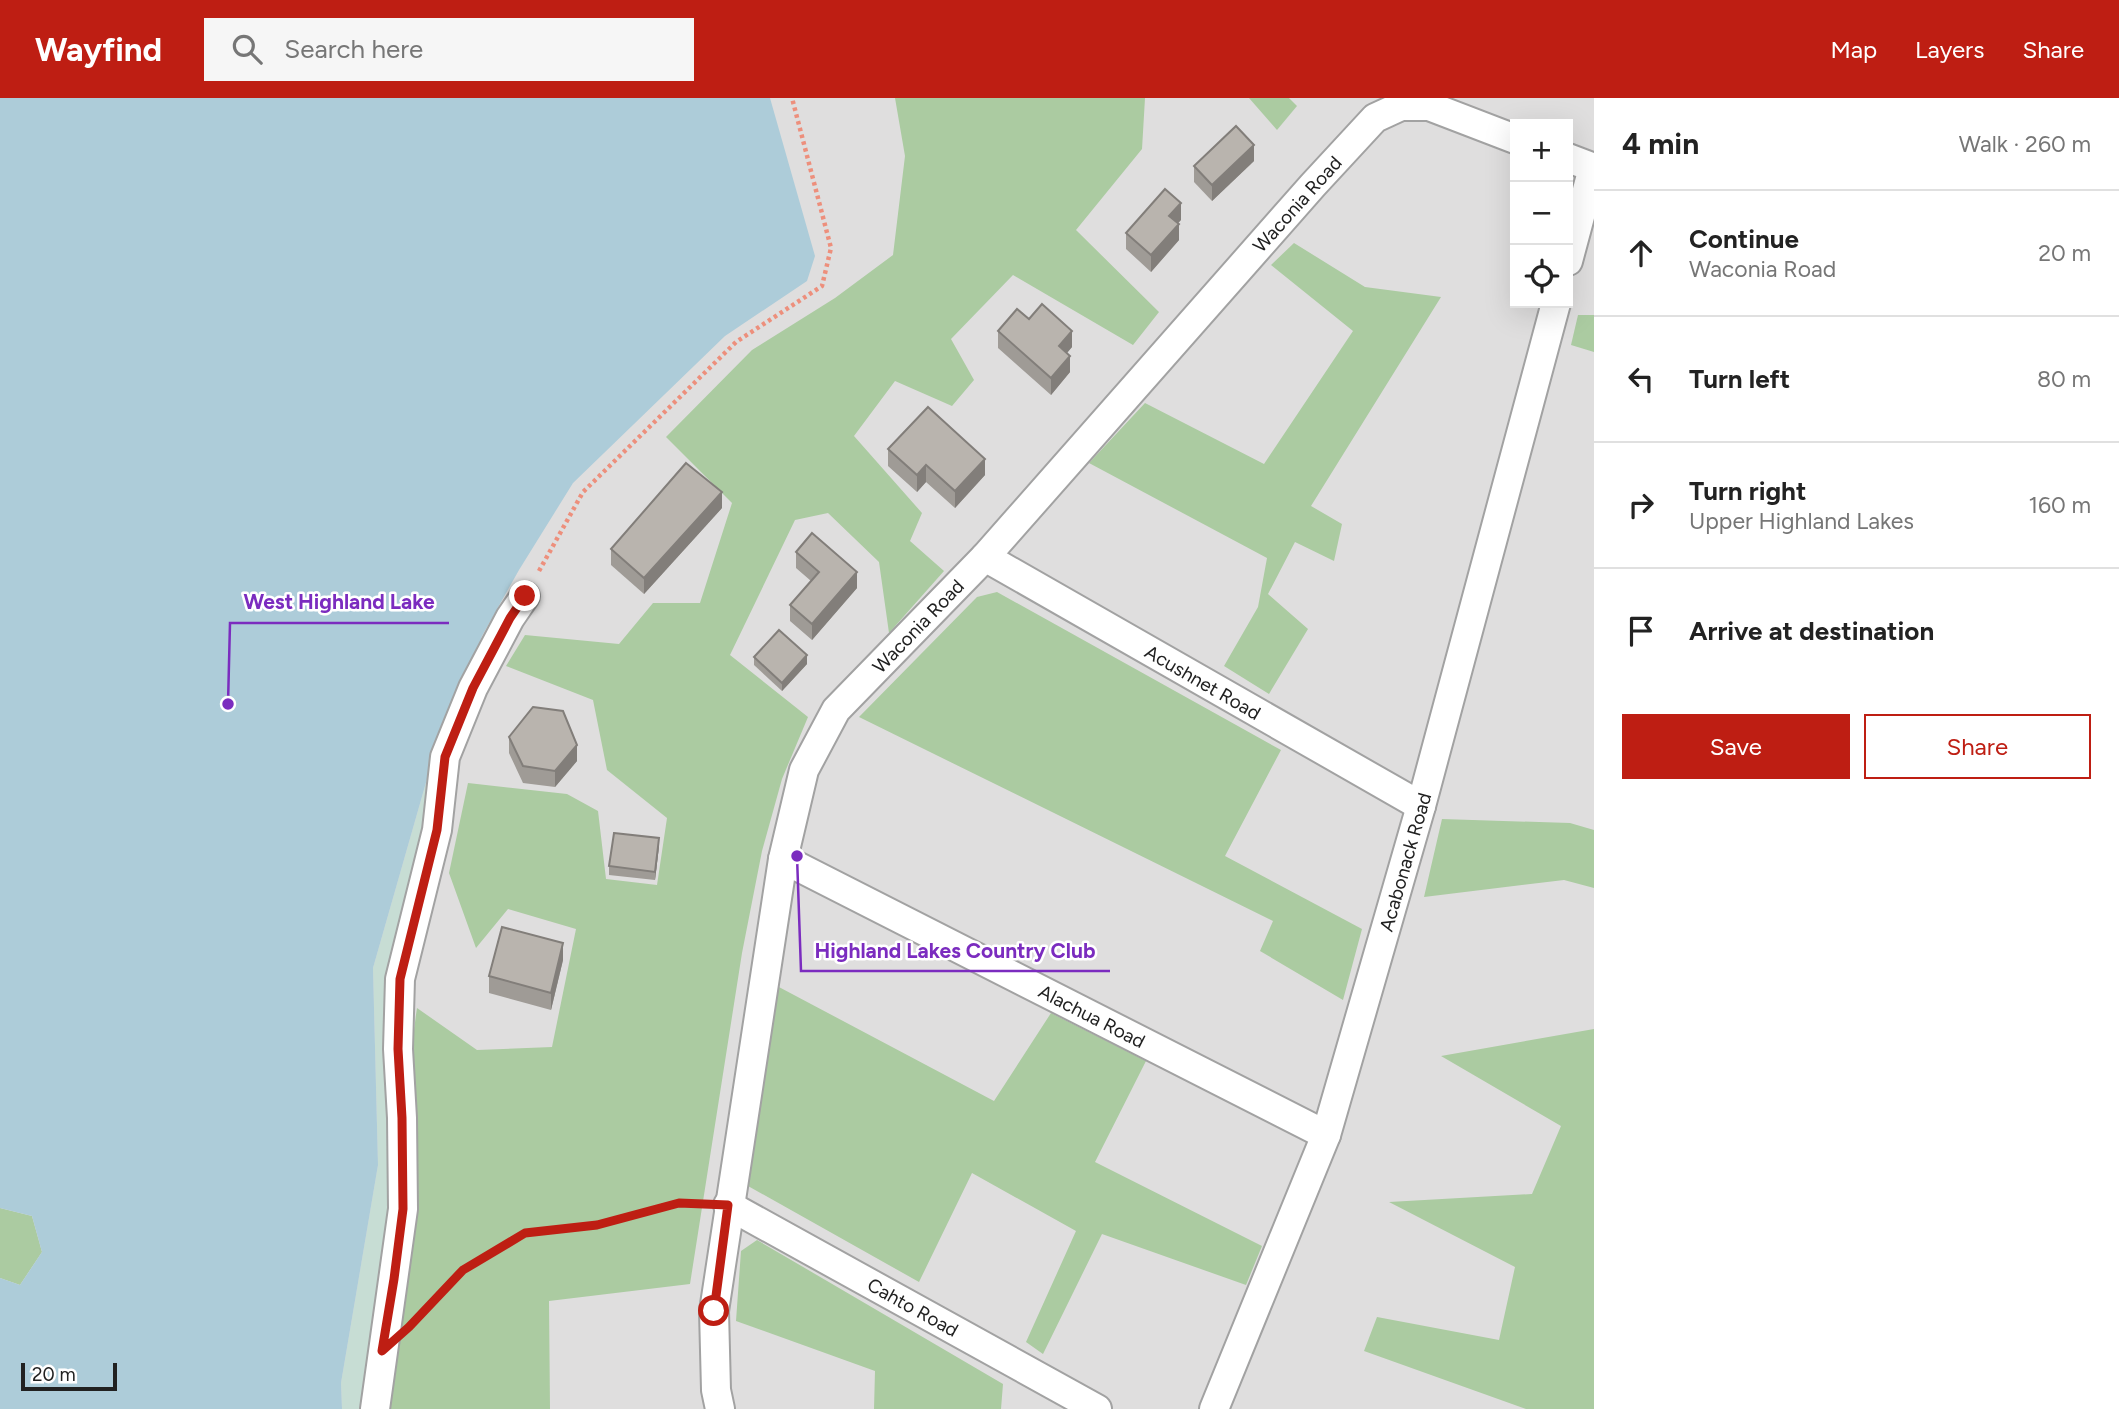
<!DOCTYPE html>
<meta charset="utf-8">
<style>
body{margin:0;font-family:Figtree,sans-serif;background:#f6f6f6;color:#222}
.controls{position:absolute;right:21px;top:21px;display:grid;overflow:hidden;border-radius:0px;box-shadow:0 7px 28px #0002}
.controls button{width:63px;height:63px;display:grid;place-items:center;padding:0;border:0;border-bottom:2px solid #e0e0e0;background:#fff;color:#222;font:35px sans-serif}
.scale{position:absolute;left:21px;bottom:18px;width:96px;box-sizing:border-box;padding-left:7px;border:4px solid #212121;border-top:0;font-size:19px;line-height:24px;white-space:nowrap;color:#212121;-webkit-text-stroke:5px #fff;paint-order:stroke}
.stop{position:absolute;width:21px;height:21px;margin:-16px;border:5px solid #be1e13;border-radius:50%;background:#fff}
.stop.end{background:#be1e13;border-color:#fff;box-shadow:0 2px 7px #0008}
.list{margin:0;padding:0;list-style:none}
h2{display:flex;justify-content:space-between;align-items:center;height:91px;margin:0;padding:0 28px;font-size:30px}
h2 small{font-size:23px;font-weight:400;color:#767676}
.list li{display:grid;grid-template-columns:46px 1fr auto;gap:21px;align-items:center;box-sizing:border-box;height:126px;padding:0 28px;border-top:2px solid #e0e0e0}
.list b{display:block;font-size:26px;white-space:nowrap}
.list p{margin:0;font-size:23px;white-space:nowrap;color:#767676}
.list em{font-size:23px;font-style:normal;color:#767676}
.actions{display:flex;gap:14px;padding:21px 28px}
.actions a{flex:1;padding:16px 0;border:2px solid #be1e13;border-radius:0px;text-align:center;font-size:24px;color:#be1e13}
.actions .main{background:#be1e13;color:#fff}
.icon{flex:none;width:38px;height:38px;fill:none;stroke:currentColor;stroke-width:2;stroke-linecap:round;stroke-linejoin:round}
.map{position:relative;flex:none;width:1594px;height:1311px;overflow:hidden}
header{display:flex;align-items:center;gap:42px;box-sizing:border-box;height:98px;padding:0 35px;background:#be1e13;color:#fff}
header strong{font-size:33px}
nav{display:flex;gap:38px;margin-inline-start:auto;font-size:24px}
.search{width:490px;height:63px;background:#f6f6f6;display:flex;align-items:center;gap:18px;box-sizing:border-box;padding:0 24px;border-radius:0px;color:#767676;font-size:26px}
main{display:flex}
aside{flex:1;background:#fff}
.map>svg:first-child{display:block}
</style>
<header>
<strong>Wayfind</strong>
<div class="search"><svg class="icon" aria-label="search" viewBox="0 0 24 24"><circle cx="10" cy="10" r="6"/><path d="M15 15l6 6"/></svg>Search here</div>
<nav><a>Map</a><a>Layers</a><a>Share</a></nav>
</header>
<main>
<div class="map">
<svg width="1594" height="1311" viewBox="0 0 1594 1311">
<rect width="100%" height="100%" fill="#f0eee8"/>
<path fill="#dfdede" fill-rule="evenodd" d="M 0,0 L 1594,0 L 1594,1311 L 0,1311 ZM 1515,26 L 1568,26 L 1568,205 L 1515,205 Z"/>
<g fill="#abcba1">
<path d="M 895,0 L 1145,0 L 1142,51 L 1076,132 L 1159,214 L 1133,247 L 1013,177 L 951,241 L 974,282 L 952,308 L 895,283 L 854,338 L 922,415 L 910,443 L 944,473 L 889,535 L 879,464 L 828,415 L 795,422 L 730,557 L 808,619 L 782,681 L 762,753 L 742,855 L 690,1186 L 549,1203 L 550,1311 L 390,1311 C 403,1178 397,1042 417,910 L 477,952 L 552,949 L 576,831 L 508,811 L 476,850 L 449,775 L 468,685 L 567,696 L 598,713 L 606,781 L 657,787 L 667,720 L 607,672 L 593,602 L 506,568 L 525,537 L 619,546 L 653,505 L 700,505 L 732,405 L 666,339 L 752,252 L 835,200 L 893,157 L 905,58 Z"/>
<polygon points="1249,0 1289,0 1297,8 1277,32"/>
<polygon points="1294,145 1365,189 1441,199 1311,408 1342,426 1334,463 1295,444 1268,496 1308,531 1269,596 1224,568 1258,509 1267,460 1089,365 1145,305 1264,366 1353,233 1271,167"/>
<polygon points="1578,217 1594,217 1594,254 1571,247"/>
<polygon points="997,494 1281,652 1225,758 1362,831 1343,902 1260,853 1273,823 859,619 977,499"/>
<polygon points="1442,721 1570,725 1594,732 1594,790 1564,782 1424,799"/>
<polygon points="777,888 994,1003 1051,915 1146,963 1095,1064 1262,1148 1246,1187 1102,1136 1043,1256 1026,1244 1076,1133 972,1075 919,1184 748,1088"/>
<polygon points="1594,931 1594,1311 1526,1311 1364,1253 1377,1219 1499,1242 1515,1169 1389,1104 1532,1096 1561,1028 1441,958"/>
<polygon points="0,1110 32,1118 42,1154 20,1187 0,1180"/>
<polygon points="757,1142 1003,1286 1001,1311 874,1311 875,1273 736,1223 741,1153"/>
</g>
<polygon fill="#c7ddd4" points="429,674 430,700 392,1112 363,1311 342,1311 341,1285 378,1067 373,870"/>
<polygon fill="#adccd9" points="0,0 770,0 815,158 807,183 725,238 573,385 519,472 482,538 429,674 373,870 378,1067 341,1285 342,1311 0,1311 0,1180 20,1187 42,1154 32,1118 0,1110"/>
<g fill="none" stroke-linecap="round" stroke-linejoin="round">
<defs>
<g id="street">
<polyline points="1568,60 1594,70"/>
<polyline points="1568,163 1593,70"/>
<polyline points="985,459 1421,708"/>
<polyline points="783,761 1326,1037"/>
<polyline points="728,1107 1097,1311"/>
<polyline points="375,1311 403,1111 402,1020 398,951 400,881 437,732 445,659 473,590 510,520 525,498"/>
<polyline points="720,1311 716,1292 714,1213 783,761 804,672 836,612 985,459 1313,87 1375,20 1401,8 1429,8 1515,41"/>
<polyline points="1214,1311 1326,1037 1421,708 1556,205"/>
</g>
</defs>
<use href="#street" stroke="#a2a2a2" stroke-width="32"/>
<g stroke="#ed8f7c" stroke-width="4.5" stroke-dasharray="3.5 3.5" stroke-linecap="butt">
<polyline points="539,473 583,394 736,244 822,188 831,150 792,0"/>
<polyline points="418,1219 463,1172 525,1135 597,1127 679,1105 701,1106"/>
</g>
<use href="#street" stroke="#fff" stroke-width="28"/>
</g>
<g fill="#9f9b96">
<polygon points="1254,63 1212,103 1194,84 1194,68"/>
<polygon points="1181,122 1178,125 1179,142 1151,174 1126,151 1126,135"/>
<polygon points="1029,221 1072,249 1067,255 1070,274 1051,297 998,250 998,233"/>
<polygon points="888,351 985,377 955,410 926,384 917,394 888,368"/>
<polygon points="722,410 644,496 611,467 611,451"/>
<polygon points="796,454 857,490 812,542 790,523 790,507 811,483 796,470"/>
<polygon points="754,559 807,566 782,593 754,567"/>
<polygon points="509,639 577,663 555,689 523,685 509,655"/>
<polygon points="659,748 655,782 609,777 609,768"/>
<polygon points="563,862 551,912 489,895 489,878"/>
</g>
<g fill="#827e7a">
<polygon points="1254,47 1254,63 1212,103 1212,87"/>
<polygon points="1181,105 1181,122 1169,134 1169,118"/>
<polygon points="1179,126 1179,142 1151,174 1151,157"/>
<polygon points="1072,233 1072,249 1059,264 1059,248"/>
<polygon points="1070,258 1070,274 1051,297 1051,280"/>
<polygon points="985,361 985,377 955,410 955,393"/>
<polygon points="926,367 926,384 917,394 917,377"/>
<polygon points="722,394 722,410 644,496 644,480"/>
<polygon points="857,474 857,490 812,542 812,526"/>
<polygon points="807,557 807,566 782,593 782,585"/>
<polygon points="577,647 577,663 555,689 555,673"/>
<polygon points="659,740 659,748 655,782 655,774"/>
<polygon points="563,845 563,862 551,912 551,895"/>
</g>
<g fill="#b9b4ae" stroke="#827e7a" stroke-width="2">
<polygon points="1236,28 1254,47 1212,87 1194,68"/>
<polygon points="1165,91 1181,105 1169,118 1179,126 1151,157 1126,135"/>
<polygon points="1042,206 1072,233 1059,248 1070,258 1051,280 998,233 1017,211 1029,221"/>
<polygon points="928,309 985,361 955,393 926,367 917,377 888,351"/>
<polygon points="686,365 722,394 644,480 611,451"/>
<polygon points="812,435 857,474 812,526 790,507 819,474 796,454"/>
<polygon points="779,532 807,557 782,585 754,559"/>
<polygon points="533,609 563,613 577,647 555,673 523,668 509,639"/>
<polygon points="614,735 659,740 655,774 609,768"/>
<polygon points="502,829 563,845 551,895 489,878"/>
</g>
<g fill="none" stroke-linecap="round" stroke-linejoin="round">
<polyline stroke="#be1e13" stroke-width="9" points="525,498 510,520 473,590 445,659 437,732 400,881 398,951 402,1020 403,1111 394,1181 382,1253 409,1229 463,1172 525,1135 597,1127 679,1105 728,1107 714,1213"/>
</g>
<g text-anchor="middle" stroke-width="5" stroke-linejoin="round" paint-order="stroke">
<g font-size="19" fill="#212121" stroke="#fff">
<text transform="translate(1297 106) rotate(-48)" y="7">Waconia Road</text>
<text transform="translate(918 528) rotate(-46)" y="7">Waconia Road</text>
<text transform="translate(1203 584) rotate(30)" y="7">Acushnet Road</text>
<text transform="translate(1405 764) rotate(-74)" y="7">Acabonack Road</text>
<text transform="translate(1092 918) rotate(27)" y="7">Alachua Road</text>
<text transform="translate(913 1209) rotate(29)" y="7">Cahto Road</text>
</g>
</g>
<path fill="none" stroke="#7b2cbf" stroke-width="2.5" d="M228 606L230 525H449M797 758L801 873H1110"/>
<g fill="#7b2cbf" stroke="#fff" stroke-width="2.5">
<circle cx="228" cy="606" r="7"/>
<circle cx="797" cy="758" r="7"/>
</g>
<g font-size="21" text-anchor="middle" font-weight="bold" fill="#7b2cbf" stroke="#fff" stroke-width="5" stroke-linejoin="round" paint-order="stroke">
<text x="339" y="511">West Highland Lake</text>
<text x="955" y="860">Highland Lakes Country Club</text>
</g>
</svg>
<div class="controls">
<button>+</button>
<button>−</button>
<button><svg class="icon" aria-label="locate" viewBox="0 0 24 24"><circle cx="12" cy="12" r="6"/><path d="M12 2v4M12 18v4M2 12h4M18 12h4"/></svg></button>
</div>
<div class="scale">20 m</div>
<div class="stop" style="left:714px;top:1213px"></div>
<div class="stop end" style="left:525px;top:498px"></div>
</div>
<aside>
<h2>4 min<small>Walk · 260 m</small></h2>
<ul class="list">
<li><svg class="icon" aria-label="ahead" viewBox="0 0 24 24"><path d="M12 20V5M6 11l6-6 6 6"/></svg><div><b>Continue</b><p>Waconia Road</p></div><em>20 m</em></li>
<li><svg class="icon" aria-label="left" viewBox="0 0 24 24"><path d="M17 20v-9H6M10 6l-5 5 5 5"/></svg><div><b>Turn left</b></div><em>80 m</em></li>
<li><svg class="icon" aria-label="right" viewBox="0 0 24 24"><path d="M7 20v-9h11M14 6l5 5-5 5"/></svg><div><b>Turn right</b><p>Upper Highland Lakes</p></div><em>160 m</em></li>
<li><svg class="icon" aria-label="arrive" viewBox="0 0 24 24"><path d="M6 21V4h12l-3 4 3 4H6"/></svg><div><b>Arrive at destination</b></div></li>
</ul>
<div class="actions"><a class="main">Save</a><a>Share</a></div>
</aside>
</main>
